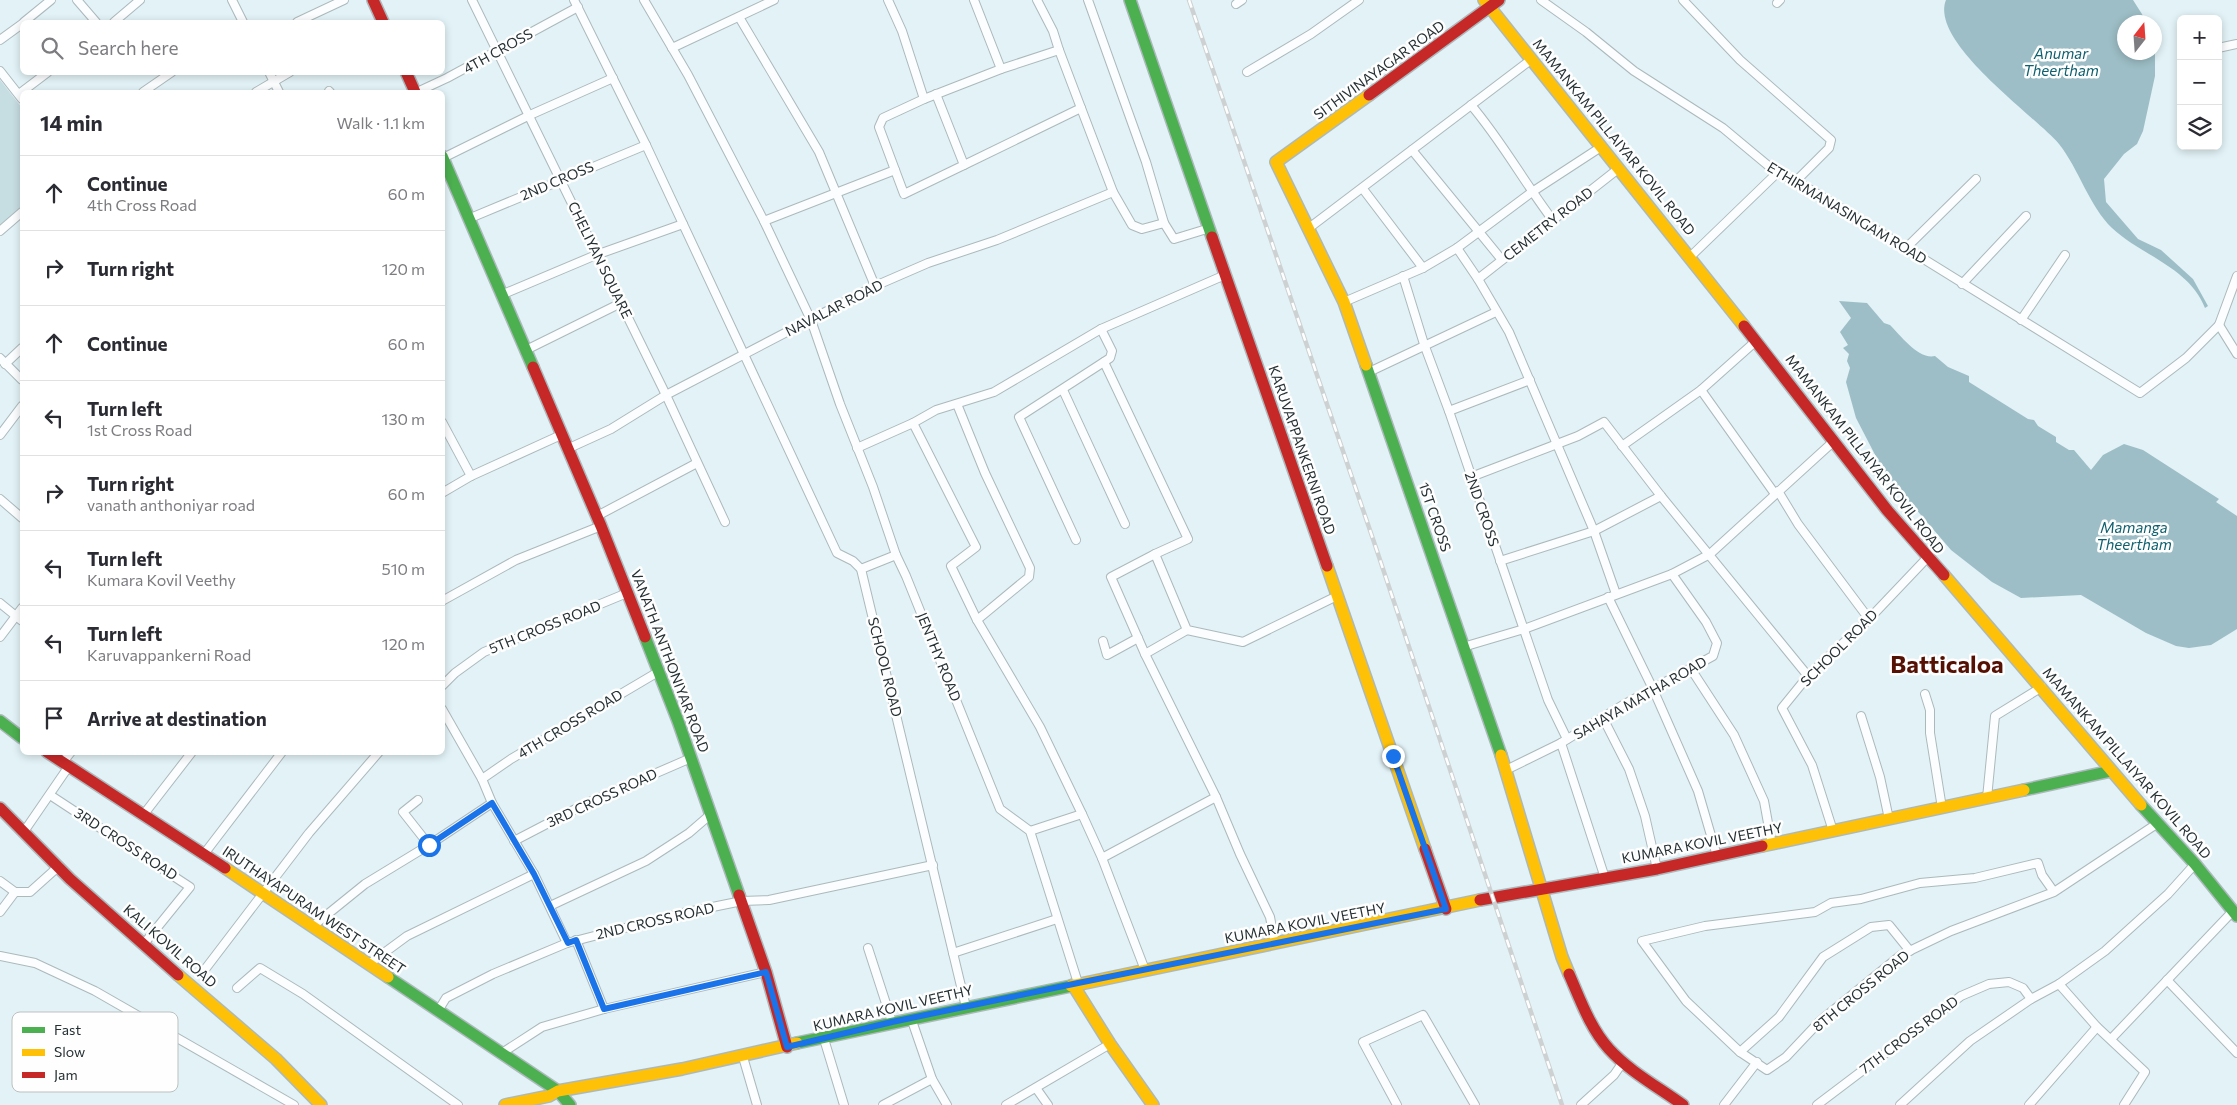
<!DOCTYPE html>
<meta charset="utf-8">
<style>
body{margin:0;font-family:Commissioner,sans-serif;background:#f7f7f7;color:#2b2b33}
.controls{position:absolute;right:15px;top:15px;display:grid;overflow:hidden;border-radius:8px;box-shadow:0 2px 8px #0003}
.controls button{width:45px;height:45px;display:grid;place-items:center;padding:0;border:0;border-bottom:1px solid #e1e1e2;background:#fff;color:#2b2b33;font:25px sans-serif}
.compass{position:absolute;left:2117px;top:15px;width:45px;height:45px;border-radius:50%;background:#fff;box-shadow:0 2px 8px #0003;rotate:17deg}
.stop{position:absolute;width:15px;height:15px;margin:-11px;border:4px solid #1a73e8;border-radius:50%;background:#fff}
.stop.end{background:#1a73e8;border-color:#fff;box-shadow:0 1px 5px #0008}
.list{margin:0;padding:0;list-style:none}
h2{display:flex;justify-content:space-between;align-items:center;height:65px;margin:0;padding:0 20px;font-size:21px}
h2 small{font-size:16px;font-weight:400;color:#7c7c81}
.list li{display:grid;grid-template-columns:32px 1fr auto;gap:15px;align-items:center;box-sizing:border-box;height:75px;padding:0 20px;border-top:1px solid #e1e1e2}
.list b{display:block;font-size:19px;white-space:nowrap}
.list p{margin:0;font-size:16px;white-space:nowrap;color:#7c7c81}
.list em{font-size:16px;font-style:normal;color:#7c7c81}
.icon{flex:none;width:28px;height:28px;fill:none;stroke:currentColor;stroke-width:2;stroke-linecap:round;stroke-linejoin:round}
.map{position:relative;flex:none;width:2237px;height:1105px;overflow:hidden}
.search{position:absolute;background:#fff;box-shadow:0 2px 8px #0003;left:20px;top:20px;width:425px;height:55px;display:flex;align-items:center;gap:12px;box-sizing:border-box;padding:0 18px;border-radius:8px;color:#7c7c81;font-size:19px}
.panel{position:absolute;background:#fff;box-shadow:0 2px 8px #0003;left:20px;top:90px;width:425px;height:665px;border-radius:8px}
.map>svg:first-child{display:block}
</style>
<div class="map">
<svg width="2237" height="1105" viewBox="0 0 2237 1105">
<rect width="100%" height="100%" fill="#e2f2f6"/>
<polygon fill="#c6dde2" points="0,80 22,108 22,207 0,225"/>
<g fill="#9dbec6">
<path d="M 1946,0 L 2133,0 L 2147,22 L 2124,22 L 2124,52 L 2154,52 L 2155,46 L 2155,76 L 2143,131 L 2137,144 L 2124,154 L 2104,179 L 2106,202 L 2138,239 L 2161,250 L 2193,279 L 2208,306 L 2205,308 C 2189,267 2142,256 2112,228 C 2089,206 2079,169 2059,144 C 2034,115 1929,42 1946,0 Z"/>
<path d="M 1839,301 L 1867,303 L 1884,323 L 1890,325 C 1901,336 1919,360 1935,356 L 1948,367 L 1969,376 L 1969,382 L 2028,419 L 2034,420 L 2038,426 L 2056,437 L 2056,442 L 2069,450 L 2074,450 L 2091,470 L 2103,455 L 2124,444 L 2143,450 L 2219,499 L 2216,502 L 2237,516 L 2237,629 L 2211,645 L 2189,648 L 2176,646 L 2146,633 L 2081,595 L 2021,598 L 1992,582 L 1951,550 L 1884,472 L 1856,418 L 1846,382 L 1850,368 L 1847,361 L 1849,354 L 1843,348 L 1848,345 L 1840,332 L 1851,318 Z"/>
</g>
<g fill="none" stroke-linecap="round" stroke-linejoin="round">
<defs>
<g id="street">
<polyline points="77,0 96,22"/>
<polyline points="232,0 243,22"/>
<polyline points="472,0 666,395 725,522"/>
<polyline points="574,0 646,145 837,553 853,561 861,569 966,1007"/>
<polyline points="644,0 688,75 764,221 811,320 840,404 873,487 896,555 906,576 1000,809 1030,831 1078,983"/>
<polyline points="888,0 902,31 924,99 1001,69 974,0"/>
<polyline points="1037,0 1053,31 1059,50"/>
<polyline points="1088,0 1146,162 1164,223"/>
<polyline points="1541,0 1586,32 1634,71 1723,128 1777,173 1796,181 1872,227 2140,393 2186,358 2219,325 2237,276"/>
<polyline points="1683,0 1740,60 1831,140 1829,148 1796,181"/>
<polyline points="1777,3 1780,0"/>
<polyline points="1236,4 1242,0"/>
<polyline points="739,17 819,152 875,286"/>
<polyline points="24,22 51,0"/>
<polyline points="114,22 140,0"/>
<polyline points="297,22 344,0"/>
<polyline points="0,40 22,24"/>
<polyline points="672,48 774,0"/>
<polyline points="2218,48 2237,44"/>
<polyline points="0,71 22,99"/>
<polyline points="269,72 279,92"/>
<polyline points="1247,72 1311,34 1359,0"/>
<polyline points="329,91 330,92"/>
<polyline points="143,92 172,72"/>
<polyline points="256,92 290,72"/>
<polyline points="417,92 447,78 578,7"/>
<polyline points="19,94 48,72"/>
<path d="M 1471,105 C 1501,140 1524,182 1552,219"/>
<polyline points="1081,108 1113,192 1132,225 1142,229 1164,223 1174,239 1210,228"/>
<polyline points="1412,150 1502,260"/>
<polyline points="443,158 530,115 613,78"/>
<polyline points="964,165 1081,108 1059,50 1001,69"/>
<polyline points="895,170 904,194 964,165 936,94"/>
<polyline points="1363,189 1423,268"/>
<polyline points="468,219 646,145"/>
<polyline points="764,221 895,170 879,127 883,118 924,99"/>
<polyline points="1309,228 1532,59"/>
<polyline points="0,231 22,212"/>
<polyline points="1457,248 1478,279 1509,332 1594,531 1616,594"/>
<polyline points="1906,248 1976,179"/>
<polyline points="1690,257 1777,173"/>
<polyline points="1403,276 1424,344 1449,411 1548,700 1567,739"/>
<polyline points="1478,279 1618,169"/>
<polyline points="1962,284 2026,216"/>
<polyline points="501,295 596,255 683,224"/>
<polyline points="1344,302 1423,268 1457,248 1532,192 1601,147"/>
<polyline points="2021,320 2065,255"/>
<polyline points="2219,325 2237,354"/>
<polyline points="526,350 621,303"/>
<polyline points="0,358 22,380"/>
<polyline points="1104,362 1188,539 1155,554"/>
<polyline points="5,364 22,348"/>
<polyline points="1369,372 1496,312"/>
<polyline points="1063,390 1125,524"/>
<polyline points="1701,390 1775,494"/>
<polyline points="957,404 985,473 1030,568 1029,577 977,620"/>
<polyline points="1449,411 1530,380"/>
<polyline points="442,422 471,476"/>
<polyline points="913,423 936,410 994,392 1101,329 1225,275"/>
<polyline points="0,435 22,406"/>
<polyline points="1622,446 1701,390 1756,341"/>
<polyline points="857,448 913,423 976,547 951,566 977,620 1040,727 1082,814 1102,858 1145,970"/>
<polyline points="567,449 611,429 666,395 875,286 928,263 997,240 1113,192"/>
<polyline points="1471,477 1578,436 1604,422 1661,496 1808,676"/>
<polyline points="1778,491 1798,524 1869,619"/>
<polyline points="442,493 471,476 561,435"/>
<polyline points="0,499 22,518"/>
<polyline points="597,516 697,463"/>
<polyline points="1076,540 1019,417 1110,358 1112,351 1101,329"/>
<polyline points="1500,561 1594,531 1661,496"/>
<polyline points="861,569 896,555"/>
<polyline points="1608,597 1653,689 1698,791 1717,856"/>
<polyline points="442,601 516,560 601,526"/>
<polyline points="0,603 22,621"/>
<polyline points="0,637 22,608"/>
<polyline points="1103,641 1107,655 1138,638"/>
<polyline points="1463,647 1524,629 1672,574 1710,554 1834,441"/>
<polyline points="1145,654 1187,630"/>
<polyline points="1691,669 1734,735 1764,801 1772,845"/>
<polyline points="442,686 455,673 484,652 627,593"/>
<polyline points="1925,694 1930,710 1930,733 1942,808"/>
<polyline points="442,709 482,779 492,803 534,874 567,943"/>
<polyline points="1861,716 1880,777 1889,819"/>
<polyline points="1603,718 1629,769 1645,816 1657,869"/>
<polyline points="1561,743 1623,705 1713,656 1717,643 1706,622 1672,574"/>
<polyline points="63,762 71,752"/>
<polyline points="1506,770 1561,743 1605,878"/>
<polyline points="482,779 511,759 658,672"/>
<polyline points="50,795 190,887 143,945"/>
<polyline points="1216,797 1240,854 1270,917 1275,944"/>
<polyline points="1987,798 1995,716 2042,687"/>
<polyline points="418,800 403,812 429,845"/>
<polyline points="144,814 192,752"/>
<polyline points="1030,831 1082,814"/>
<polyline points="1833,831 1812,765 1782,708 1808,676 1869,619 1927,558"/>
<polyline points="23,833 69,766"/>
<polyline points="514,841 587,803 691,758"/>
<polyline points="204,854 282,752"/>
<polyline points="1102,858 1216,797 1145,654 1111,577 1155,554 1187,630 1243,642 1337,596"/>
<polyline points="0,881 15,892"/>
<polyline points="2054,892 2042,875 2038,863 1975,878 1920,883 1861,899 1831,903 1815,912 1705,926 1642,941 1686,1001 1740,1052 1767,1070 1786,1057 1820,1021 1901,955 1951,931 2054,892 2158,823"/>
<polyline points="550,906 646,861 689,833 711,814"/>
<polyline points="0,912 15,892 30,892 59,866"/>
<polyline points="313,926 365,884 429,845 492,803"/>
<polyline points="576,940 604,1009"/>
<polyline points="868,948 892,1022"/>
<polyline points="953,953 1057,919"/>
<polyline points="0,956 35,963 95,991 294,1105"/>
<polyline points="369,964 407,936 534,874"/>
<polyline points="206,968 309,833 379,752"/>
<polyline points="2167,980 2237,1053"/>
<polyline points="2059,984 2097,1027 2145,1072 2124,1105"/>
<polyline points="237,988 260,968 303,994 458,1105"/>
<polyline points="438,1011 446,998 493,974 567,943 683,913 742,901 769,900 933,865"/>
<polyline points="911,1018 932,1079 947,1105"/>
<polyline points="824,1039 844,1105"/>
<polyline points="2111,1039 2233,911"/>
<polyline points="1740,1052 1779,1017 1823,957 1871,927 1889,925 1910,951"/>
<polyline points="502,1053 542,1027 604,1009 766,972"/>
<polyline points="743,1057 757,1105"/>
<polyline points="1036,1088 1048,1105"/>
<polyline points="883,1105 932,1079"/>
<polyline points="1006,1105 1110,1044"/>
<polyline points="1397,1105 1363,1042 1423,1015 1475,1105"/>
<polyline points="1581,1105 1614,1075 1623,1062"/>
<polyline points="1724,1105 1757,1062"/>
<polyline points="1817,1105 1961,996 1989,984 2009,982 2023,988 2031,999"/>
<polyline points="1900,1105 1970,1041 2031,999 2059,984 2105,951 2168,894 2195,864"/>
<polyline points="2029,1105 2097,1027"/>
</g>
<g id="fast">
<polyline points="1130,0 1212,237"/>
<polyline points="442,156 533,367"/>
<polyline points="1366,365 1501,755"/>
<polyline points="645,637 678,721 739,895"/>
<polyline points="0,721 22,738"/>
<polyline points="2024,790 2111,771"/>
<polyline points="2141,805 2195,864 2237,916"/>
<polyline points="388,977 558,1091 570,1105"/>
<polyline points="797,1043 1071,986"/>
</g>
<g id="slow">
<polyline points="1484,0 1744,326"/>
<polyline points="1366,365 1344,302 1276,162 1369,95"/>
<polyline points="1327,566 1425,849"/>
<polyline points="1944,575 2141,805"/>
<polyline points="1501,755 1562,957 1569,974"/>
<polyline points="1762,846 2024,790"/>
<polyline points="225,868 388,977"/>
<polyline points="178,975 276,1059 321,1105"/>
<polyline points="1073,985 1110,1044 1153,1105"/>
<polyline points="1071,986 1480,900"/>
<polyline points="505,1105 549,1096 558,1091 682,1069 797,1043"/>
</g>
<g id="jam">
<polyline points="373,0 383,22"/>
<polyline points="406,72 415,92"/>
<polyline points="1369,95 1499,0"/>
<polyline points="1212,237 1327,566"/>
<polyline points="1744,326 1887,510 1944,575"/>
<polyline points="533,367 601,526 645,637"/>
<polyline points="47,752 225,868"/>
<polyline points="0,808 70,879 178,975"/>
<polyline points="1425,849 1446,909"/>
<polyline points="739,895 766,972 787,1047"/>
<polyline points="1480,900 1657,869 1762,846"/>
<path d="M 1569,974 C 1580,999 1590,1028 1609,1049 C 1629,1071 1658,1087 1683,1105"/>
</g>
</defs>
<use href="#street" stroke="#acb9bc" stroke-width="10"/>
<use href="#fast" stroke="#acb9bc" stroke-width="14"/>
<use href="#slow" stroke="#acb9bc" stroke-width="14"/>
<use href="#jam" stroke="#acb9bc" stroke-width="14"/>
<use href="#street" stroke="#fbfdfe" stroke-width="8"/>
<use href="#fast" stroke="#4caf50" stroke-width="11"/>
<use href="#slow" stroke="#ffc107" stroke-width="11"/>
<use href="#jam" stroke="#c62828" stroke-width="11"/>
<defs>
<polyline id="rail" points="1189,0 1374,542 1562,1105"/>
</defs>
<use href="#rail" stroke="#cdd1d2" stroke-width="4.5"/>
<use href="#rail" stroke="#fefefe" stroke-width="2.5" stroke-dasharray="8" stroke-linecap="butt"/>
</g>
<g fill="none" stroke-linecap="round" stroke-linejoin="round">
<polyline stroke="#1a73e8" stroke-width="6" points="429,845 492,803 534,874 568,943 576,940 604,1009 766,972 787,1047 892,1022 1078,983 1446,909 1393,756"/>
</g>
<g text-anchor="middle" stroke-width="5" stroke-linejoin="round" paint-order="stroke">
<g font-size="14" fill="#253033" stroke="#fefefe">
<text transform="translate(498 51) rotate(-29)" y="5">4TH CROSS</text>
<text transform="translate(1379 70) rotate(-36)" y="5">SITHIVINAYAGAR ROAD</text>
<text transform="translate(1614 137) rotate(51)" y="5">MAMANKAM PILLAIYAR KOVIL ROAD</text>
<text transform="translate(557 181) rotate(-23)" y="5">2ND CROSS</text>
<text transform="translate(1847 213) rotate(31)" y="5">ETHIRMANASINGAM ROAD</text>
<text transform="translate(1548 224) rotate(-38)" y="5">CEMETRY ROAD</text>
<text transform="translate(600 260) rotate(64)" y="5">CHELIYAN SQUARE</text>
<text transform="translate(834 308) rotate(-27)" y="5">NAVALAR ROAD</text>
<text transform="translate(1302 450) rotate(71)" y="5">KARUVAPPANKERNI ROAD</text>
<text transform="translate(1865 454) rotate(52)" y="5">MAMANKAM PILLAIYAR KOVIL ROAD</text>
<text transform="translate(1482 509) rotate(71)" y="5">2ND CROSS</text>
<text transform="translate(1435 517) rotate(71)" y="5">1ST CROSS</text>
<text transform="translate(545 627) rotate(-22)" y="5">5TH CROSS ROAD</text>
<text transform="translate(1839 648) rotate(-45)" y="5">SCHOOL ROAD</text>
<text transform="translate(939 657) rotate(68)" y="5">JENTHY ROAD</text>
<text transform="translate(670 661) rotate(69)" y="5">VANATH ANTHONIYAR ROAD</text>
<text transform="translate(885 667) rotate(76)" y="5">SCHOOL ROAD</text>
<text transform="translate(1640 698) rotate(-30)" y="5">SAHAYA MATHA ROAD</text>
<text transform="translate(570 724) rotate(-31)" y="5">4TH CROSS ROAD</text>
<text transform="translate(2127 763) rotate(49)" y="5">MAMANKAM PILLAIYAR KOVIL ROAD</text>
<text transform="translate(602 798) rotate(-25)" y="5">3RD CROSS ROAD</text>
<text transform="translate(1702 843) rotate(-11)" y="5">KUMARA KOVIL VEETHY</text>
<text transform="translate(126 844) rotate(33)" y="5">3RD CROSS ROAD</text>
<text transform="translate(314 910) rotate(34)" y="5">IRUTHAYAPURAM WEST STREET</text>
<text transform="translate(655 921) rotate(-13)" y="5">2ND CROSS ROAD</text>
<text transform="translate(1305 923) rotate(-11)" y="5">KUMARA KOVIL VEETHY</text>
<text transform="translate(170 946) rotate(41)" y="5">KALI KOVIL ROAD</text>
<text transform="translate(1861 991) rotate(-39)" y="5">8TH CROSS ROAD</text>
<text transform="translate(893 1008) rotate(-13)" y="5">KUMARA KOVIL VEETHY</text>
<text transform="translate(1909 1035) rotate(-37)" y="5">7TH CROSS ROAD</text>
</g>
<g font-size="15" font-style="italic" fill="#0e606f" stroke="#fefefe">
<text x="2061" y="59">Anumar<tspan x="2061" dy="17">Theertham</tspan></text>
<text x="2134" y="533">Mamanga<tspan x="2134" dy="17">Theertham</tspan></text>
</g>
<g font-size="24" font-weight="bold" fill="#551204" stroke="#fefefe">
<text x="1947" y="673">Batticaloa</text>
</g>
</g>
<rect x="12" y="1012" width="166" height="80" rx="8" fill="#fefefe" stroke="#bdc0c1" stroke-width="1"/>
<rect x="22" y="1027" width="23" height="6" fill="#4caf50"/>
<rect x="22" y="1049" width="23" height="7" fill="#ffc107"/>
<rect x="22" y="1072" width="23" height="6" fill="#c62828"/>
<g font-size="14" fill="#253033">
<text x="54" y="1035">Fast</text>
<text x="54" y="1057">Slow</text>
<text x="54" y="1080">Jam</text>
</g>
</svg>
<div class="controls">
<button>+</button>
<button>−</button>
<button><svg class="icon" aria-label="layers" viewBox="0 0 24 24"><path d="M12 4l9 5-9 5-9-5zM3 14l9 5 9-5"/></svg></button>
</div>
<svg class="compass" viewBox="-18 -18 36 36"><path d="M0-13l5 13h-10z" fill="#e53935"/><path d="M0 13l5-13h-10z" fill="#7c7c81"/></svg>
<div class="stop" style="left:429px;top:845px"></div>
<div class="stop end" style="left:1393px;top:756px"></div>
<div class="search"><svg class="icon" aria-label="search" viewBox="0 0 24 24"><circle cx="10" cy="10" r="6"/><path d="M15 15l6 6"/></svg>Search here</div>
<section class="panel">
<h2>14 min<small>Walk · 1.1 km</small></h2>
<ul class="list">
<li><svg class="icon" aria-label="ahead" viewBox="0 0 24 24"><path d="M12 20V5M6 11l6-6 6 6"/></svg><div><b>Continue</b><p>4th Cross Road</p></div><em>60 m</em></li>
<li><svg class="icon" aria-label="right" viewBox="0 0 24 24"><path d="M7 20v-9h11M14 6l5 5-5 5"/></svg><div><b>Turn right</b></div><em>120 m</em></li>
<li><svg class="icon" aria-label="ahead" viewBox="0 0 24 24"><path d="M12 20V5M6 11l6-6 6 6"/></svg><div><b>Continue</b></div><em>60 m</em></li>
<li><svg class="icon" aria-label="left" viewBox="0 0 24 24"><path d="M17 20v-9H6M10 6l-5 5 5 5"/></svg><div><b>Turn left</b><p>1st Cross Road</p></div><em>130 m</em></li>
<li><svg class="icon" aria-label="right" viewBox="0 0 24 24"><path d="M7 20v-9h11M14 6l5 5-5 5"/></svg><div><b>Turn right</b><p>vanath anthoniyar road</p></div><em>60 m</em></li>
<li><svg class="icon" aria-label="left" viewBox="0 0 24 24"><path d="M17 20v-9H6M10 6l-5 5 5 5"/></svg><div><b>Turn left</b><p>Kumara Kovil Veethy</p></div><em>510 m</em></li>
<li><svg class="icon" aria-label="left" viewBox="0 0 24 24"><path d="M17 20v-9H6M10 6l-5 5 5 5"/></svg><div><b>Turn left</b><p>Karuvappankerni Road</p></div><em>120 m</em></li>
<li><svg class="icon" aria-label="arrive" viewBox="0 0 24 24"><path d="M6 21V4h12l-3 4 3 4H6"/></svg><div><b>Arrive at destination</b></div></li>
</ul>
</section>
</div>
